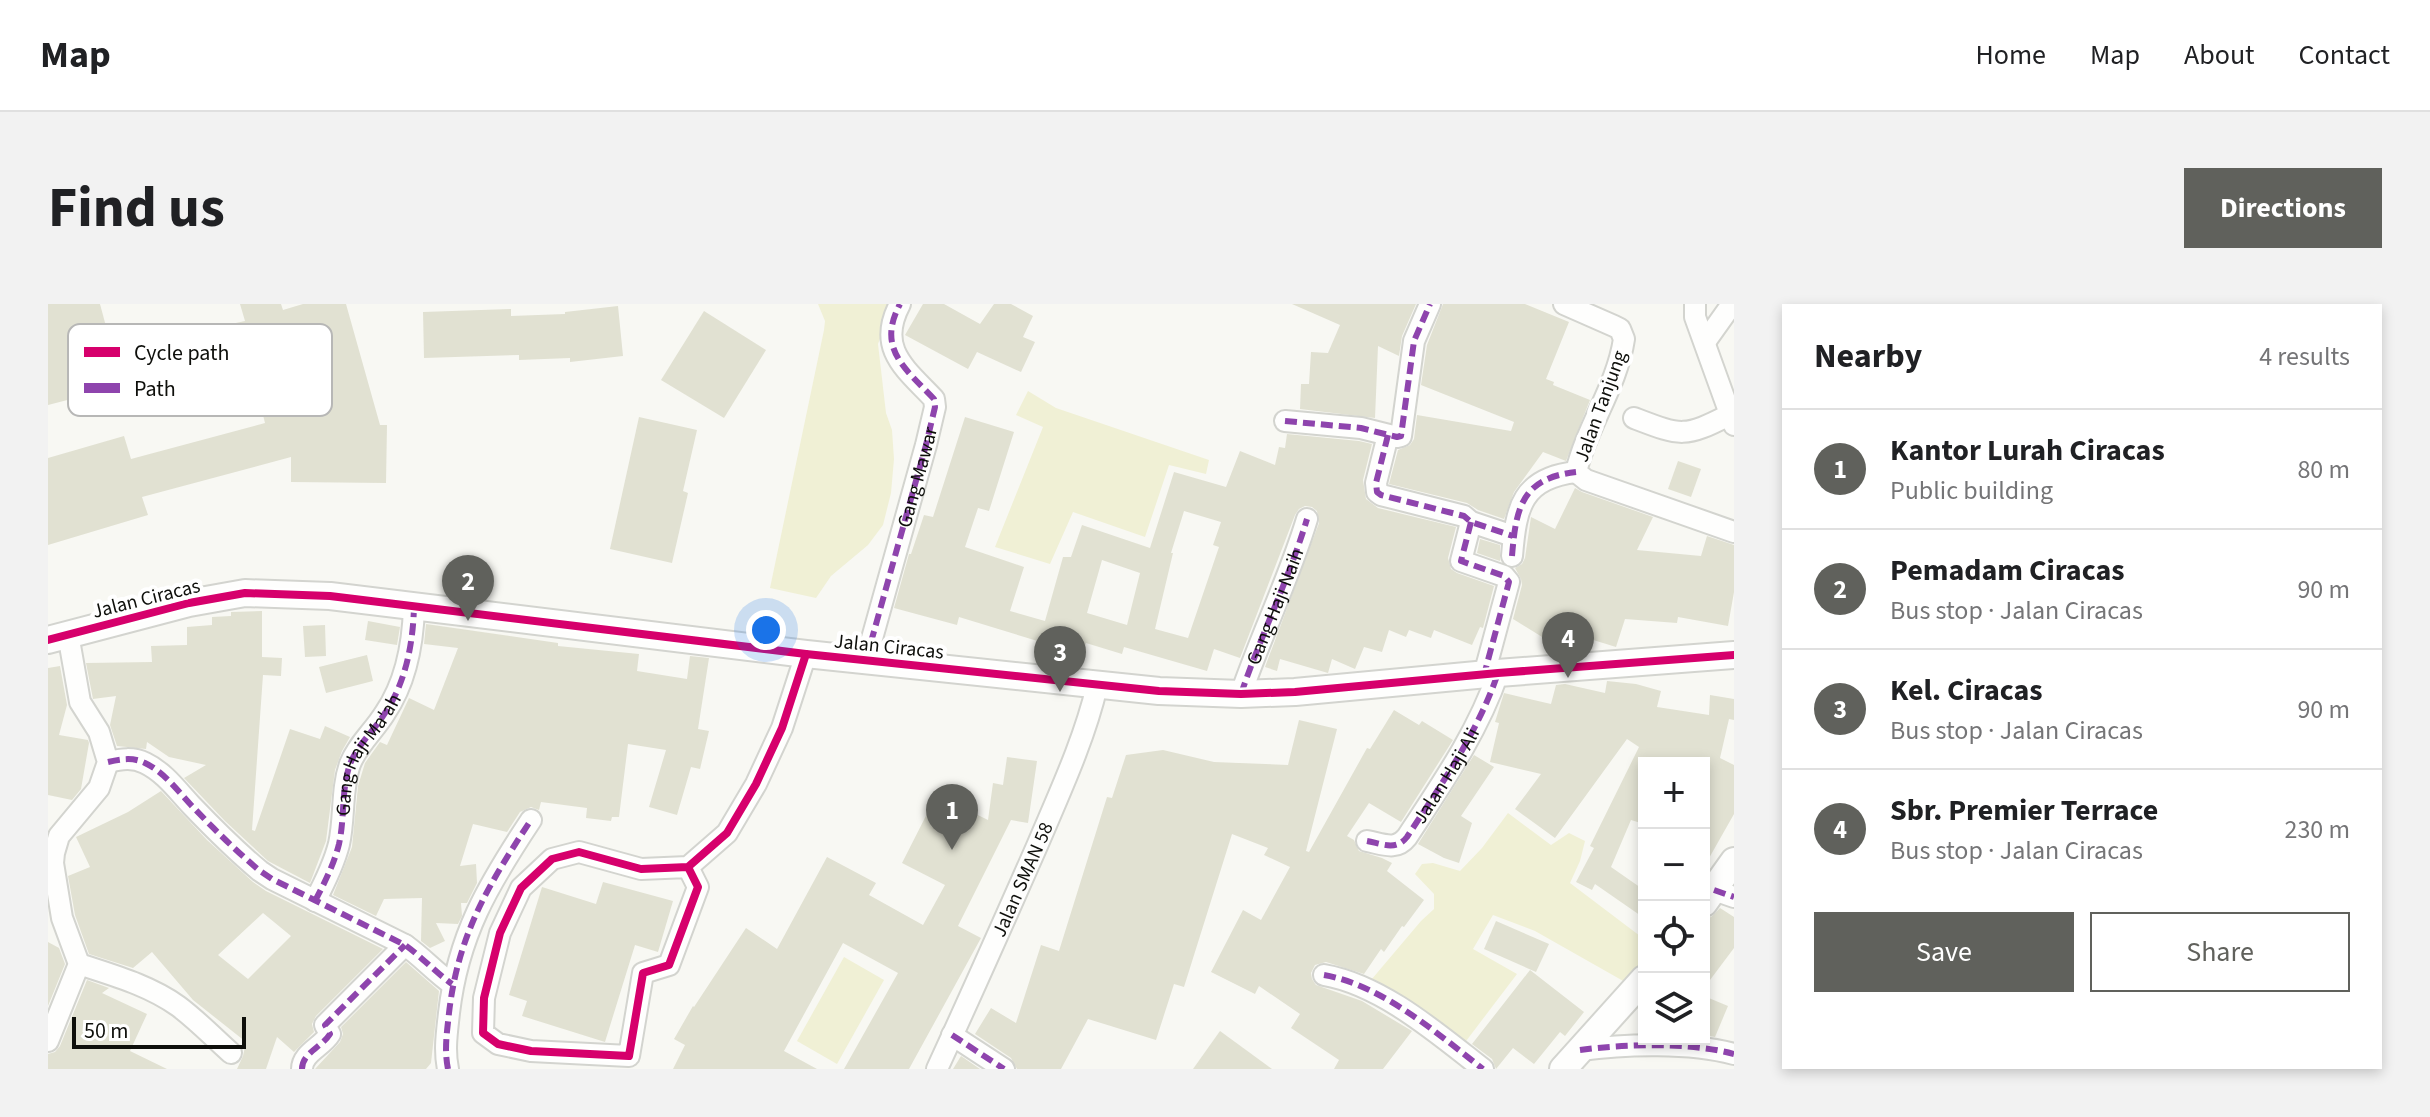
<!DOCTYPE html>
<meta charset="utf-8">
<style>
body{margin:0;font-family:"Source Sans 3",sans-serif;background:#f2f2f2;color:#202124}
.controls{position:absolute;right:24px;bottom:24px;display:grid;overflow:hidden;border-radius:0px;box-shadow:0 4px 12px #0003}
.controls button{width:72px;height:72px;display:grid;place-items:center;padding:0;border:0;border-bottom:2px solid #e0e0e0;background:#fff;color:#202124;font:40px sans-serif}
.scale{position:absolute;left:24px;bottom:20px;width:174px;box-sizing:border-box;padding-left:8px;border:4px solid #0e0f0b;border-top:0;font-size:22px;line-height:28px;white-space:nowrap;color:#0e0f0b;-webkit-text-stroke:6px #fff;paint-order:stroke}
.you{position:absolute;left:718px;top:326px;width:28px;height:28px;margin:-20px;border:6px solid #fff;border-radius:50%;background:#1a73e8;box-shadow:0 0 0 12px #1a73e833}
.badge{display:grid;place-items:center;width:52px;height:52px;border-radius:50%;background:#60615c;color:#fff;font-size:26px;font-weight:700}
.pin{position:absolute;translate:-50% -66px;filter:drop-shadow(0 2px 4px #0008)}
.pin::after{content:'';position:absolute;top:42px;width:28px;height:24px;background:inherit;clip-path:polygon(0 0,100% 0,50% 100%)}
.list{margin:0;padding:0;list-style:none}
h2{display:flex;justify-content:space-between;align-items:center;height:104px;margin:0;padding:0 32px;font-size:34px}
h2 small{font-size:26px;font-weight:400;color:#757577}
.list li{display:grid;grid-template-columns:52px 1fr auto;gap:24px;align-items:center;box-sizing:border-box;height:120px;padding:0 32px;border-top:2px solid #e0e0e0}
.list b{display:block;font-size:30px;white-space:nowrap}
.list p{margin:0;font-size:26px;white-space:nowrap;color:#757577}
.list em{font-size:26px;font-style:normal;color:#757577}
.actions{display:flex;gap:16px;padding:24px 32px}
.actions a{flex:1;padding:18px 0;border:2px solid #60615c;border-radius:0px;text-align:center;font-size:28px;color:#60615c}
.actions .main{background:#60615c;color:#fff}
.icon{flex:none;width:44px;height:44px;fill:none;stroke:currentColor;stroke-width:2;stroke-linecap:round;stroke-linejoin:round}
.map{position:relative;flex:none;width:1686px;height:765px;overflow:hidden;border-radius:0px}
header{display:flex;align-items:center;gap:48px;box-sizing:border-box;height:112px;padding:0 40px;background:#fff;border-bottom:2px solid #e0e0e0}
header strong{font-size:38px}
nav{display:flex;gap:44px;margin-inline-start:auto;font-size:28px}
.intro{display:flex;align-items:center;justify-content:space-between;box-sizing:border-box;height:192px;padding:0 48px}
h1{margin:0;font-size:56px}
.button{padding:20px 36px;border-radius:0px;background:#60615c;color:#fff;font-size:28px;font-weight:700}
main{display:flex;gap:48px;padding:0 48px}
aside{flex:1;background:#fff;border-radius:0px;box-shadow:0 4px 12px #0003}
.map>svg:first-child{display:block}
</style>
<header>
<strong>Map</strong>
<nav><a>Home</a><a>Map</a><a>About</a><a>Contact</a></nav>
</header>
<div class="intro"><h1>Find us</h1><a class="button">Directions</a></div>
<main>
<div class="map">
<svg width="1686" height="765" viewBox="0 0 1686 765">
<rect width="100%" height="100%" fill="#f8f8f3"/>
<g fill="#f0f0d5">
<polygon points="770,0 844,0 830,40 838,109 844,126 846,155 843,189 835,221 820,241 783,272 768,294 722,284 776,26 777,17"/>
<polygon points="980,87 1008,104 1161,156 1158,170 1121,161 1097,233 1025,208 1002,260 947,243 995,123 968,111"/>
<polygon points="1460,509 1503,541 1521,529 1537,537 1532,557 1522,579 1596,635 1596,657 1577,678 1487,627 1445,611 1425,645 1469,670 1412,745 1318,682 1373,617 1386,605 1386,590 1367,570 1374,560 1385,559 1412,567 1434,544"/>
<polygon points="796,653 836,676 789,760 749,737"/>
</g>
<g fill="#e1e1d2" fill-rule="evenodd">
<polygon points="0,0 52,0 74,82 0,101"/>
<polygon points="192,0 233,0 235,6 255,0 298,0 332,121 339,121 338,179 243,178 243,153 94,193 100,211 0,241 0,154 76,132 83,155 217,119 204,66 197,68 183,20 197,17"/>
<polygon points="875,0 896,0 932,20 946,0 963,0 985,12 975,33 987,38 973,68 929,48 920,65 857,31"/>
<polygon points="1244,0 1368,0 1354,32 1351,52 1330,42 1327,114 1252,105 1253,80 1261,80 1263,48 1280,49 1292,21"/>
<polygon points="1395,0 1477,0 1521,18 1498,75 1506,78 1505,81 1542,96 1518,157 1495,148 1466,188 1456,215 1430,206 1419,199 1341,180 1350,146 1362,141 1366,135 1369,111 1463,127 1466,118 1373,81 1379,41"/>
<polygon points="570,2 575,52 522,58 522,54 471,56 471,51 376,54 375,8 463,5 463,12 517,10 517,8"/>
<polygon points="656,7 718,46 676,114 613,76"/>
<polygon points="591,113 649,126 635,187 640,189 624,259 562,245"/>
<path d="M 917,113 L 966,128 L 941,207 L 930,204 L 917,243 L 976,263 L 962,307 L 997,317 L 1015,253 L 1023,253 L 1034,221 L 1102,244 L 1126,168 L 1178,183 L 1192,147 L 1227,161 L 1231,143 L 1237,144 L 1239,130 L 1311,137 L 1324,140 L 1315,176 L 1318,195 L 1330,204 L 1408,223 L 1400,254 L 1403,265 L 1409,269 L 1446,282 L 1435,324 L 1432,323 L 1424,341 L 1386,326 L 1383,334 L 1361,326 L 1358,333 L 1341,326 L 1334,348 L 1316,343 L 1307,365 L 1284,355 L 1280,369 L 1232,355 L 1229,367 L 1217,363 L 1271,219 L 1269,207 L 1264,203 L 1257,202 L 1251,205 L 1247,211 L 1192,354 L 1166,345 L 1159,367 L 1076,343 L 1074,350 L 1038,339 L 1036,346 L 996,336 L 996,339 L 911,313 L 909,321 L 846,304 L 861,250 L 863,250 L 876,211 L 885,213 ZM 1136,207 L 1173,218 L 1165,241 L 1171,243 L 1140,334 L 1107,325 L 1125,249 L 1123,249 ZM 1054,256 L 1092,269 L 1079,321 L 1039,309 Z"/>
<polygon points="1630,157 1653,165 1643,193 1620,185"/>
<polygon points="1527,184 1534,188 1605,213 1589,246 1653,252 1659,232 1686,241 1686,288 1680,322 1630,313 1629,319 1577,315 1568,343 1529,331 1528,339 1499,336 1465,315 1474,281 1473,275 1467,264 1474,260 1477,254 1483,213 1507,225"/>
<polygon points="1432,235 1452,241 1452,257 1429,249"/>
<polygon points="214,307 214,353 234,354 233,372 215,371 204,526 207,527 242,425 272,435 277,422 302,433 294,447 287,466 278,537 262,579 220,557 177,517 136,474 158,461 121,453 99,438 98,445 69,442 62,421 68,392 45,395 38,359 104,358 103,342 139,341 139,323 164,321 164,313 183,312 183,308"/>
<polygon points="320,317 352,323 349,341 317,336"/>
<polygon points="378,320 510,339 510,342 591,350 589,367 639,375 642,352 661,354 650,425 661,427 652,465 643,463 629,511 601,503 618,446 580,440 571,513 564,513 563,517 538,514 539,504 493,498 491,506 483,503 472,508 459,528 425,520 412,562 428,560 429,579 419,599 413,599 414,612 410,620 388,619 397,637 382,644 373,637 374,594 336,595 328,612 285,591 304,543 310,482 317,459 332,438 339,441 361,394 386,406 410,344 376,340"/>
<polygon points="277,321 278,352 257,353 255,322"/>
<polygon points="319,351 325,377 278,389 271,363"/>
<polygon points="12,362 19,401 11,431 40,436 41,439 33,485 24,496 0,491 0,364"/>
<polygon points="1559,377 1588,380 1613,387 1609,403 1661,411 1662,391 1686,395 1686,416 1681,415 1672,454 1686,461 1686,510 1656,563 1656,459 1596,459 1596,520 1583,516 1563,563 1596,586 1596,614 1547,580 1544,586 1528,578 1546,544 1542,542 1591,443 1579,435 1507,534 1467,505 1493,470 1442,458 1451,419 1447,418 1456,389 1503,400 1508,381 1517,380 1557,389"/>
<polygon points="1346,406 1371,421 1374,417 1405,436 1353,518 1321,499 1299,532 1306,536 1311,547 1334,554 1344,559 1339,567 1376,596 1356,623 1354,622 1336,648 1333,645 1316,670 1278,658 1267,661 1263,669 1264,675 1268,681 1314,697 1364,727 1335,765 1286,765 1291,756 1243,724 1252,710 1211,682 1207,690 1163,668 1195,606 1213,616 1242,563 1216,551 1220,544 1184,530 1136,683 1126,680 1108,736 1040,715 1013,765 969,765 963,754 927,730 943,704 968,719 993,641 1011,647 1059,493 1064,494 1078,451 1115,446 1166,458 1240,461 1251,416 1289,425 1258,547 1261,548 1319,444 1322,445"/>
<polygon points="1426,451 1446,463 1413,512 1424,519 1411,559 1396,554 1370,540"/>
<polygon points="959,453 989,457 980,519 963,516 910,622 933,634 861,765 796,765 850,669 795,639 736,747 769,765 625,765 637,741 626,735 645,702 646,703 698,624 729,645 779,553 828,579 821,591 875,621 897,581 854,559 884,500 895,505 899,496 940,516 945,479 955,481"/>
<path d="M 113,487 L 159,536 L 205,578 L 218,587 L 335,645 L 268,712 L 264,720 L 266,728 L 246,748 L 229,733 L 218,765 L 189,765 L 195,752 L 198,738 L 145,696 L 104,648 L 85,664 L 41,650 L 27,611 L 20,572 L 42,563 L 28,533 L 80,508 ZM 215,609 L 243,632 L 200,675 L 170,651 Z"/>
<polygon points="555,578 625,597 610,648 587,641 557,738 474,712 479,697 461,691 494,583 548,600"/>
<polygon points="1672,604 1686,613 1686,644 1656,684 1656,615 1663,613"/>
<polygon points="1448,617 1501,640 1488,668 1436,645"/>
<polygon points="0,638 11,644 17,660 0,702"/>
<polygon points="358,658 391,687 383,759 378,765 267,765 292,738 295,730 293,723"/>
<polygon points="1482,666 1536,708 1517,732 1512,728 1486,760 1465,744 1448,765 1444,755 1424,740"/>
<polygon points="39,676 61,684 54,689 99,710 82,747 119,765 0,765 0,750 7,748 12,742"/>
<polygon points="1656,692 1680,702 1667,733 1656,731"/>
<polygon points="1172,727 1224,765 1145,765"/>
<polygon points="913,752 932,765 905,765"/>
</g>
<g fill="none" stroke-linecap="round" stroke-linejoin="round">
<defs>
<g id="minor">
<path d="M 1516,0 L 1566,22 L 1572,25 L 1576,35 C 1569,82 1539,122 1528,168 L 1538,176 L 1686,228"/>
<polyline points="1647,0 1647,13 1686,121"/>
<polyline points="1657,38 1684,0"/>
<path d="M 1586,114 C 1633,132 1636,134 1681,111"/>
<polyline points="1237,117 1313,124 1349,133 1353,132 1366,37 1382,0"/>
<polyline points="1340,131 1328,179 1329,188 1333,191 1416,212 1423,218 1465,232"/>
<polyline points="1423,218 1413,257 1456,272 1461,278 1436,371"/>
<path d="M 1464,252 C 1468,203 1474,174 1528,168"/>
<path d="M 818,356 L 878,141 L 887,103 L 886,95 C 858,65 828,45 852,0"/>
<path id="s1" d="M 1193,390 C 1213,331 1241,275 1259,215"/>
<path d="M 60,458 C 73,455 85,453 97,459 C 116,468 129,486 143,501 C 165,524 188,547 212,567 L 224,575 L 357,641 C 374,653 387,668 404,680"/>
<path id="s2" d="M 1319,537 C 1335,540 1348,547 1359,533 C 1393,481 1430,428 1450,369"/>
<polyline points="640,563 650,583 621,661 595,669 581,752 483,747 450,740 435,729 436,694 452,629 473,584 504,555 531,548 593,565 640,563 679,529 708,480 734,424 758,350"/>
<polyline points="1666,586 1686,593"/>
<path d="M 267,597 C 277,578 286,560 291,540 C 297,513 293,486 302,460 C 310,440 326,427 337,409 C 358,378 365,339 366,303"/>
<path d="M 31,660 C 64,671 101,681 130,702 C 149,716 166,734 183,749"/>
<path d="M 1276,671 C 1334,681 1390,730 1435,765"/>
<polyline points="904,731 956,765"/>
<polyline points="0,737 31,660 14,614 5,559 6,549 11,532 51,484 60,458 51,428 32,398 20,330"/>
<path d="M 1532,746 C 1577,740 1642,738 1686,750"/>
<path d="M 254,765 C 254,749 274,743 282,730 L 277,721 L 357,641"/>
<path d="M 400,765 C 396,746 399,728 401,709 C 410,631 440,581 483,516"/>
<path id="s3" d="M 889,765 C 923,691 956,617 989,542 C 1011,490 1036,437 1049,382"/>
</g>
<g id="tertiary">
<polyline points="0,336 141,299 197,289 282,292 758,350 1111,387 1193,390 1247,388 1450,369 1686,351"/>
<polyline points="1656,599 1686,557"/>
<polyline points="1515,765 1596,675"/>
</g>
</defs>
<use href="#minor" stroke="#d3d4cf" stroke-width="24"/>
<use href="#tertiary" stroke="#d3d4cf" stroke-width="30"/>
<use href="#minor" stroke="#fefefd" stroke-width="20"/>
<use href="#tertiary" stroke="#fefefd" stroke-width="26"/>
<g stroke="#8e44ad" stroke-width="6" stroke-dasharray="12 6" stroke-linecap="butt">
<polyline points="1237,117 1313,124 1349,133 1353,132 1366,37 1382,0"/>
<polyline points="1340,131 1328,179 1329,188 1333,191 1416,212 1423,218 1465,232"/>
<polyline points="1423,218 1413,257 1456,272 1461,278 1436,371"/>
<path d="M 1464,252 C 1468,203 1474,174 1528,168"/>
<path id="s4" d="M 818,356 L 878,141 L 887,103 L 886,95 C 858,65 828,45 852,0"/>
<path d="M 1193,390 C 1213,331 1241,275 1259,215"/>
<path d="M 60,458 C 73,455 85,453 97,459 C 116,468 129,486 143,501 C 165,524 188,547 212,567 L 224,575 L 357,641 C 374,653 387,668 404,680"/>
<path d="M 1319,537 C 1335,540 1348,547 1359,533 C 1393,481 1430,428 1450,369"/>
<polyline points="1666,586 1686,593"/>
<path id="s5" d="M 267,597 C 277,578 286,560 291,540 C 297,513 293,486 302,460 C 310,440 326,427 337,409 C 358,378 365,339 366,303"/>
<path d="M 1276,671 C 1334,681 1390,730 1435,765"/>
<polyline points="904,731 956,765"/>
<path d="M 1532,746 C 1577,740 1642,738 1686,750"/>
<path d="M 254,765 C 254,749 274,743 282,730 L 277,721 L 357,641"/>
<path d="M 400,765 C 396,746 399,728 401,709 C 410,631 440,581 483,516"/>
</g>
<defs>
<g id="cycleway">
<polyline points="0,336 141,299 197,289 282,292 758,350 1111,387 1193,390 1247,388 1450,369 1686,351"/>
<polyline points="640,563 650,583 621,661 595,669 581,752 483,747 450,740 435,729 436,694 452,629 473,584 504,555 531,548 593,565 640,563 679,529 708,480 734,424 758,350"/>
</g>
</defs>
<use href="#cycleway" stroke="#fff" stroke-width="13"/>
<use href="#cycleway" stroke="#d6006c" stroke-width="8"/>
</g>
<g text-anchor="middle" stroke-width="8" stroke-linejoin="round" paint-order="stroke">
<g font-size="20" fill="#0e0f0b" stroke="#fff">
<text transform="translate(1552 102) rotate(-70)" y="7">Jalan Tanjung</text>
<text dy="7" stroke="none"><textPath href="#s4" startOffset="190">Gang Mawar</textPath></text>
<text transform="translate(98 294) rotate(-14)" y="7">Jalan Ciracas</text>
<text dy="7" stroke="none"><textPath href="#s1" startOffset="94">Gang Haji Naih</textPath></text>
<text transform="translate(841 342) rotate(6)" y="7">Jalan Ciracas</text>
<text dy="7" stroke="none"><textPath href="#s5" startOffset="158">Gang Haji Ma'ah</textPath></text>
<text dy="7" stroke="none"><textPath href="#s2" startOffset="116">Jalan Haji Ali</textPath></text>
<text dy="7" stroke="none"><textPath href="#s3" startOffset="208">Jalan SMAN 58</textPath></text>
</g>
</g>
<rect x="20" y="20" width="264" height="92" rx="12" fill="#fff" stroke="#b7b7b6" stroke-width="2"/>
<rect x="36" y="43" width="36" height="10" fill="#d6006c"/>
<rect x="36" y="79" width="36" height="10" fill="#8e44ad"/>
<g font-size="22" fill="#0e0f0b">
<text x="86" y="56">Cycle path</text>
<text x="86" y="92">Path</text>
</g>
</svg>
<div class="controls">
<button>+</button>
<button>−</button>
<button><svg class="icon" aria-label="locate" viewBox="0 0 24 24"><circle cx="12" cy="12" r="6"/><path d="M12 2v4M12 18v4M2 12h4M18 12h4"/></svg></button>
<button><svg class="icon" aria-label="layers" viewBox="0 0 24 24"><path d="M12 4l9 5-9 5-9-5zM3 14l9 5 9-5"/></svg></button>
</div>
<div class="scale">50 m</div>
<div class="you"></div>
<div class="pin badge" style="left:904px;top:546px">1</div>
<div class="pin badge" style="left:420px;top:317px">2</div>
<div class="pin badge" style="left:1012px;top:388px">3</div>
<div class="pin badge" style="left:1520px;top:374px">4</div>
</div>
<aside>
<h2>Nearby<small>4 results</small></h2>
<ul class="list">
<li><span class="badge">1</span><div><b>Kantor Lurah Ciracas</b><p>Public building</p></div><em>80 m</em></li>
<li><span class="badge">2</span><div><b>Pemadam Ciracas</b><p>Bus stop · Jalan Ciracas</p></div><em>90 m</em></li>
<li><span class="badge">3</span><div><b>Kel. Ciracas</b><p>Bus stop · Jalan Ciracas</p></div><em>90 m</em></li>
<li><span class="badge">4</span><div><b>Sbr. Premier Terrace</b><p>Bus stop · Jalan Ciracas</p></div><em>230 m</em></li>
</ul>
<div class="actions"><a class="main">Save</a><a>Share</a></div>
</aside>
</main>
